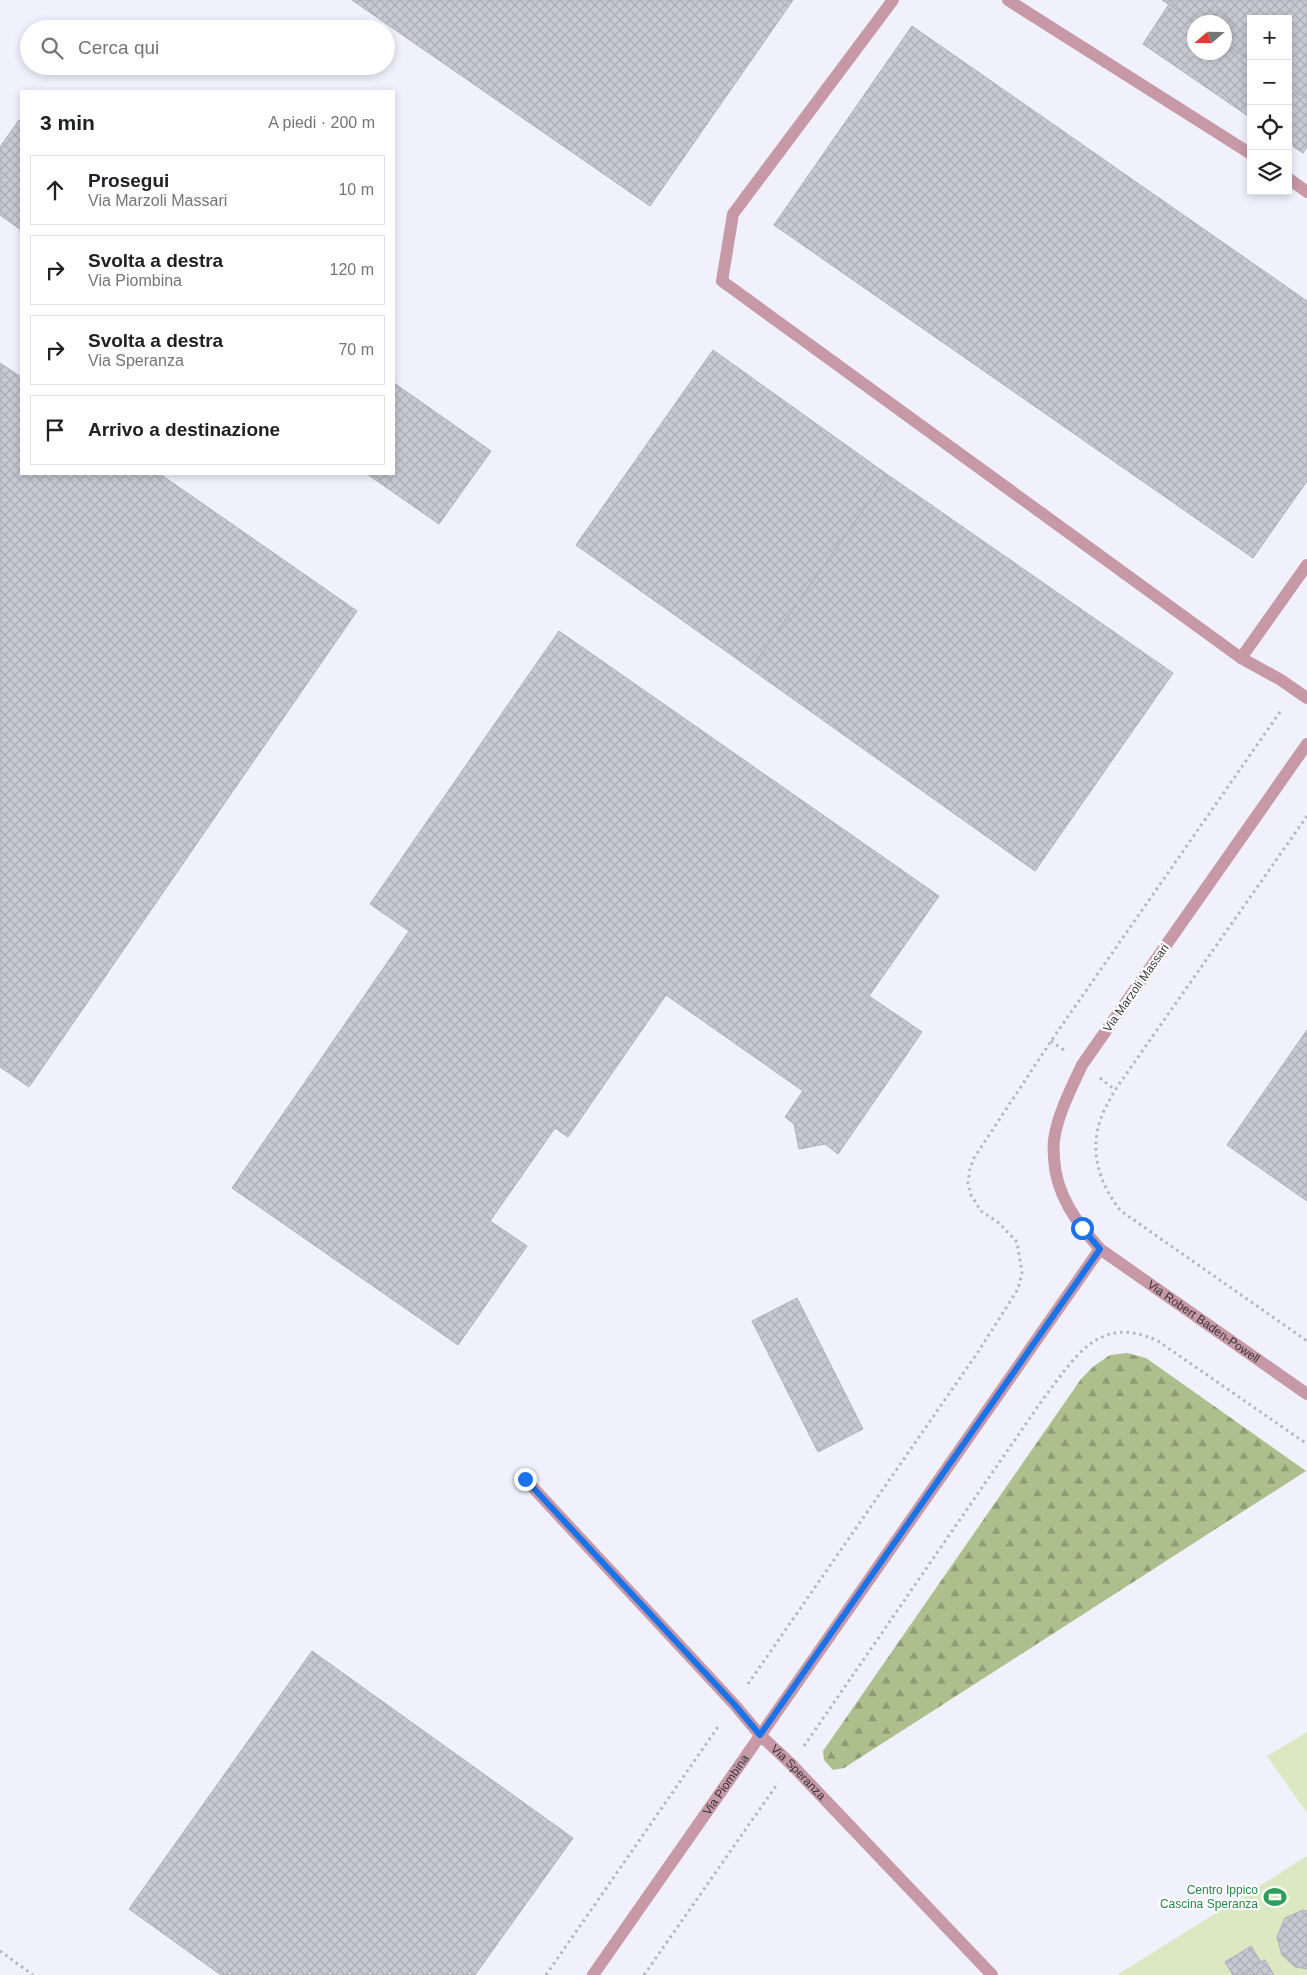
<!DOCTYPE html>
<html lang="it">
<meta charset="utf-8">
<style>
body{margin:0;font-family:Arial,sans-serif;background:#f6f6f6;color:#202124}
.controls{position:absolute;right:15px;top:15px;display:grid;overflow:hidden;border-radius:0px;box-shadow:0 2px 8px #0003}
.controls button{width:45px;height:45px;display:grid;place-items:center;padding:0;border:0;border-bottom:1px solid #e0e0e0;background:#fff;color:#202124;font:25px sans-serif}
.compass{position:absolute;left:1187px;top:15px;width:45px;height:45px;border-radius:50%;background:#fff;box-shadow:0 2px 8px #0003;rotate:250deg}
.stop{position:absolute;width:15px;height:15px;margin:-11px;border:4px solid #1a73e8;border-radius:50%;background:#fff}
.stop.end{background:#1a73e8;border-color:#fff;box-shadow:0 1px 5px #0008}
.list{margin:0;padding:0;list-style:none}
h2{display:flex;justify-content:space-between;align-items:center;height:65px;margin:0;padding:0 20px;font-size:21px}
h2 small{font-size:16px;font-weight:400;color:#757577}
.list li{display:grid;grid-template-columns:32px 1fr auto;gap:15px;align-items:center;box-sizing:border-box;height:70px;margin:0 10px 10px;padding:0 10px;border:1px solid #e0e0e0;border-radius:0px}
.list b{display:block;font-size:19px;white-space:nowrap}
.list p{margin:0;font-size:16px;white-space:nowrap;color:#757577}
.list em{font-size:16px;font-style:normal;color:#757577}
.icon{flex:none;width:28px;height:28px;fill:none;stroke:currentColor;stroke-width:2;stroke-linecap:round;stroke-linejoin:round}
.map{position:relative;flex:none;width:1307px;height:1975px;overflow:hidden}
.search{position:absolute;background:#fff;box-shadow:0 2px 8px #0003;left:20px;top:20px;width:375px;height:55px;display:flex;align-items:center;gap:12px;box-sizing:border-box;padding:0 18px;border-radius:28px;color:#757577;font-size:19px}
.panel{position:absolute;background:#fff;box-shadow:0 2px 8px #0003;left:20px;top:90px;width:375px;height:385px;border-radius:0px}
.map>svg:first-child{display:block}
</style>
<div class="map">
<svg width="1307" height="1975" viewBox="0 0 1307 1975">
<defs>
<pattern id="forest-firs" width="22" height="20" patternUnits="userSpaceOnUse" patternTransform="scale(1.25)"><rect width="22" height="20" fill="#aebf8e"/><path d="M5 1l3.5 6h-7zM16 11l3.5 6h-7z" fill="#8e9c75"/></pattern>
<pattern id="building-cross-hatch" width="8" height="8" patternUnits="userSpaceOnUse" patternTransform="scale(1.25)"><rect width="8" height="8" fill="#c9c9d4"/><path d="M0 0l8 8M0 8l8-8" fill="none" stroke="#adadb7"/></pattern>
</defs>
<rect width="100%" height="100%" fill="#f1f1fd"/>
<polygon fill="url(#forest-firs)" points="1127,1353 1146,1358 1306,1471 844,1768 833,1770 824,1760 823,1751 1081,1379 1094,1366 1110,1355"/>
<g fill="#dbe8c1">
<polygon points="1307,1732 1307,1813 1267,1756"/>
<polygon points="1307,1856 1307,1975 1117,1975"/>
</g>
<g fill="url(#building-cross-hatch)" stroke="#afb0ba">
<polygon points="352,0 793,0 650,206"/>
<polygon points="1162,0 1307,0 1307,99 1288,86 1288,19 1251,19 1251,61 1224,43 1224,22 1195,22"/>
<polygon points="1169,4 1195,22 1194,52 1224,52 1224,43 1251,61 1251,118 1143,44"/>
<polygon points="912,26 1307,301 1307,481 1253,558 774,225"/>
<polygon points="1288,86 1307,99 1307,147 1303,153 1288,143"/>
<polygon points="19,120 21,121 21,230 0,215 0,147"/>
<polygon points="713,350 888,475 751,669 576,545"/>
<polygon points="0,363 21,377 21,474 160,474 357,611 29,1087 0,1067"/>
<polygon points="394,383 491,451 439,524 367,474 394,474"/>
<polygon points="888,475 1173,673 1035,871 751,669"/>
<polygon points="559,631 939,896 869,996 922,1032 838,1154 825,1144 799,1149 794,1124 785,1117 803,1091 666,995 568,1137 555,1128 490,1221 527,1246 458,1345 232,1188 409,931 370,904"/>
<polygon points="1307,1030 1307,1201 1227,1145"/>
<polygon points="797,1298 863,1429 818,1452 752,1321"/>
<polygon points="312,1651 573,1838 475,1975 221,1975 129,1909"/>
<polygon points="1303,1910 1307,1911 1307,1969 1295,1967 1282,1955 1277,1937 1285,1918"/>
<polygon points="1251,1946 1261,1962 1240,1975 1233,1975 1225,1962"/>
<polygon points="1265,1960 1274,1975 1240,1975 1261,1962"/>
</g>
<g fill="none" stroke-linecap="round" stroke-linejoin="round">
<g stroke="#b5b5be" stroke-width="3" stroke-dasharray="2.5 4" stroke-linecap="butt">
<path d="M 1307,816 L 1115,1090 C 1110,1099 1105,1108 1101,1118 C 1089,1151 1099,1184 1121,1211 L 1307,1341"/>
<polyline points="1051,1041 1065,1051"/>
<polyline points="1100,1078 1115,1090"/>
<polyline points="748,1684 978,1352 1018,1289 1022,1273 1017,1242 999,1223 981,1211 971,1195 968,1183 970,1168 974,1158 1051,1041 1282,709"/>
<path d="M 804,1746 L 1043,1399 C 1075,1358 1098,1313 1158,1341 L 1307,1444"/>
<polyline points="0,1951 33,1975"/>
<polyline points="546,1975 720,1724"/>
<polyline points="644,1975 778,1783"/>
</g>
<g stroke="#c798a5" stroke-width="12">
<polyline points="893,0 733,214 722,281 1241,658 1281,680 1307,698"/>
<polyline points="1008,0 1251,154"/>
<polyline points="1288,178 1307,192"/>
<polyline points="1241,658 1307,565"/>
</g>
<g stroke="#c798a5" stroke-width="12">
<path id="s1" d="M 1307,744 L 1082,1065 C 1071,1089 1058,1113 1054,1140 C 1053,1146 1054,1153 1054,1159 C 1056,1195 1077,1223 1100,1249 L 1307,1394"/>
<path id="s2" d="M 525,1479 L 734,1704 L 760,1735 L 791,1764 L 992,1975"/>
<path id="s3" d="M 593,1975 L 1100,1249"/>
</g>
</g>
<g fill="none" stroke-linecap="round" stroke-linejoin="round">
<polyline stroke="#1a73e8" stroke-width="6" points="525,1479 734,1704 760,1735 1100,1249 1082,1228"/>
</g>
<defs>
<symbol id="stadium-bare" viewBox="-9 -9 18 18"><path d="M0-5a6.5 5 0 1 0 0 10a6.5 5 0 1 0 0-10ZM-3.5-1.8h7v3.6h-7Z" fill="#2e9e5b" stroke="#fff" stroke-width="2.5" paint-order="stroke"/></symbol>
</defs>
<g fill-rule="evenodd">
<use href="#stadium-bare" x="1259" y="1881" width="32" height="32"/>
</g>
<g text-anchor="middle" stroke-width="4.5" stroke-linejoin="round" paint-order="stroke">
<g font-size="12" fill="#353539" stroke="#fff">
<text transform="translate(1136 988) rotate(-55)" y="4">Via Marzoli Massari</text>
<text dy="4" stroke="none"><textPath href="#s1" startOffset="721">Via Robert Baden-Powell</textPath></text>
<text dy="4" stroke="none"><textPath href="#s2" startOffset="401">Via Speranza</textPath></text>
<text dy="4" stroke="none"><textPath href="#s3" startOffset="232">Via Piombina</textPath></text>
</g>
<g font-size="12" fill="#27864d" stroke="#fff" text-anchor="end">
<text x="1258" y="1894">Centro Ippico<tspan x="1258" dy="14">Cascina Speranza</tspan></text>
</g>
</g>
</svg>
<div class="controls">
<button>+</button>
<button>−</button>
<button><svg class="icon" aria-label="locate" viewBox="0 0 24 24"><circle cx="12" cy="12" r="6"/><path d="M12 2v4M12 18v4M2 12h4M18 12h4"/></svg></button>
<button><svg class="icon" aria-label="layers" viewBox="0 0 24 24"><path d="M12 4l9 5-9 5-9-5zM3 14l9 5 9-5"/></svg></button>
</div>
<svg class="compass" viewBox="-18 -18 36 36"><path d="M0-13l5 13h-10z" fill="#e53935"/><path d="M0 13l5-13h-10z" fill="#757577"/></svg>
<div class="stop" style="left:1082px;top:1228px"></div>
<div class="stop end" style="left:525px;top:1479px"></div>
<div class="search"><svg class="icon" aria-label="search" viewBox="0 0 24 24"><circle cx="10" cy="10" r="6"/><path d="M15 15l6 6"/></svg>Cerca qui</div>
<section class="panel">
<h2>3 min<small>A piedi · 200 m</small></h2>
<ul class="list">
<li><svg class="icon" aria-label="ahead" viewBox="0 0 24 24"><path d="M12 20V5M6 11l6-6 6 6"/></svg><div><b>Prosegui</b><p>Via Marzoli Massari</p></div><em>10 m</em></li>
<li><svg class="icon" aria-label="right" viewBox="0 0 24 24"><path d="M7 20v-9h11M14 6l5 5-5 5"/></svg><div><b>Svolta a destra</b><p>Via Piombina</p></div><em>120 m</em></li>
<li><svg class="icon" aria-label="right" viewBox="0 0 24 24"><path d="M7 20v-9h11M14 6l5 5-5 5"/></svg><div><b>Svolta a destra</b><p>Via Speranza</p></div><em>70 m</em></li>
<li><svg class="icon" aria-label="arrive" viewBox="0 0 24 24"><path d="M6 21V4h12l-3 4 3 4H6"/></svg><div><b>Arrivo a destinazione</b></div></li>
</ul>
</section>
</div>
